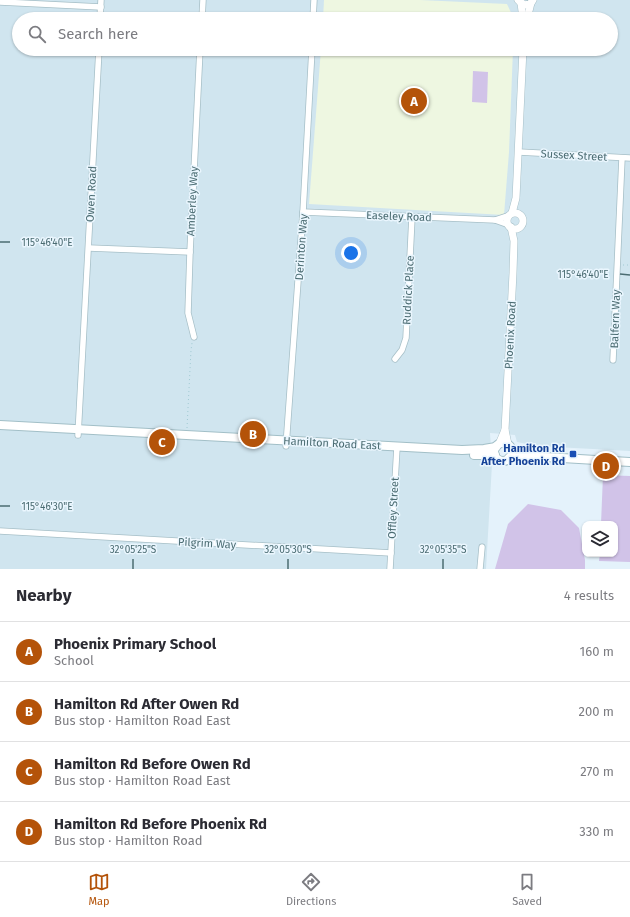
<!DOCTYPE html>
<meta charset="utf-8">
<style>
body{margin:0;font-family:"Fira Sans",sans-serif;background:#f2f2f3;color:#2b2b33}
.controls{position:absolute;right:12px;bottom:12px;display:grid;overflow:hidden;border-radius:8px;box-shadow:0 1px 3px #0004}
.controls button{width:36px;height:36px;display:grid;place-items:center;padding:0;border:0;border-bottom:1px solid #e1e1e2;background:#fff;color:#2b2b33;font:20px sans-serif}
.you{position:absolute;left:351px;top:253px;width:14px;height:14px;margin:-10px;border:3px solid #fff;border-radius:50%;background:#1a73e8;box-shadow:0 0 0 6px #1a73e833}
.badge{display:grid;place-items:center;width:26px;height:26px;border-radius:50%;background:#b45309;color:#fff;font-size:13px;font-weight:700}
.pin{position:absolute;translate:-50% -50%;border:2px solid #fff;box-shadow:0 1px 4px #0006}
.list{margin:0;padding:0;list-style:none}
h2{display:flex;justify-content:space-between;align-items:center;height:52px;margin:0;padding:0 16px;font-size:17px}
h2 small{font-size:13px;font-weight:400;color:#7c7c81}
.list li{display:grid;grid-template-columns:26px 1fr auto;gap:12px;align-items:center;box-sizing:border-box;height:60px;padding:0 16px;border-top:1px solid #e1e1e2}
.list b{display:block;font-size:15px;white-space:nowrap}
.list p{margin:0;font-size:13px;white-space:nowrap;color:#7c7c81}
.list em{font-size:13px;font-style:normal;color:#7c7c81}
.icon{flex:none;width:22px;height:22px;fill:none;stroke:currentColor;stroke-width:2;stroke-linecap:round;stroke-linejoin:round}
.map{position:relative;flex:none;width:630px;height:569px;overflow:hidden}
.search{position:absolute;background:#fff;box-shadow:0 1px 3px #0004;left:12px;right:12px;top:12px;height:44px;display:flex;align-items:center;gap:10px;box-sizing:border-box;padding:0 14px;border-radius:22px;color:#7c7c81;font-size:15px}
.sheet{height:292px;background:#fff}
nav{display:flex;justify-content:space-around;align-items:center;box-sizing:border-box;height:56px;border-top:1px solid #e1e1e2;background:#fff;font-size:11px;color:#7c7c81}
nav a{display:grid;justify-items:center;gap:2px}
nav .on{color:#b45309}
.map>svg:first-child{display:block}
</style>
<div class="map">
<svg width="630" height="569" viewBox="0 0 630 569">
<rect width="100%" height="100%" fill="#e4f2fb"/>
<path fill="#d0e5ef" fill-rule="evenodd" d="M 0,0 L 630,0 L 630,451 L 537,446 L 517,442 L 515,435 L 490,433 L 492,464 L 486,569 L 0,569 ZM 19,19 L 611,19 L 611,49 L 19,49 Z"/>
<g fill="#eef7e1">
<polygon points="324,0 420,0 507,4 514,19 323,19"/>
<polygon points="321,49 513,49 509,152 504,215 309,204"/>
</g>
<g fill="#d1c3e8">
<polygon points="473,71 488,72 487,103 472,102"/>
<polygon points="603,475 630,476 630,562 599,561 600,554 615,554 615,524 601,524"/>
<polygon points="528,504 561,510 579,528 585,560 585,569 495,569 508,524"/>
</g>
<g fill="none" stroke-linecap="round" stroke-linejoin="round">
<defs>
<g id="minor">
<polyline points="0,2 101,7"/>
<polyline points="100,19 101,0"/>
<polyline points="202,19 203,0"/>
<polyline points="313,19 314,0"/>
<polyline points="519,152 630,158"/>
<polyline points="303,212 495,220 509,225"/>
<polyline points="495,220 510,215"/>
<polyline points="89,248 190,252 200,49"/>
<polyline points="190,252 188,313 194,337"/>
<polyline points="395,359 402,350 406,338 412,217"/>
<polyline points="613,360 622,158"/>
<polyline points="78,435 99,49"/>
<polyline points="286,446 303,212 312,49"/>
<polyline points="0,531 391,553"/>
<polyline points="390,569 397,447"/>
<polyline points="480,569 482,547"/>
</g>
<g id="tertiary">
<polyline points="518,0 520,2 525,5 531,3 533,0"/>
<polyline points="521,3 523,19"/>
<polyline points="527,19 531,3"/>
<circle cx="515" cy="221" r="8"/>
<polyline points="512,213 516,198 523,49"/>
<polyline points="505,430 508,444"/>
<polyline points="499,444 505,430 513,273 514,241 511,227"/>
</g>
<g id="secondary">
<polyline points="0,425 462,450 484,449 496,447"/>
<circle cx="503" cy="452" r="9"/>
<polyline points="474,455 495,455"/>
<polyline points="509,458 528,456 630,462"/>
</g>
</defs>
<use href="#minor" stroke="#a6bfc7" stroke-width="7"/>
<use href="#tertiary" stroke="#a6bfc7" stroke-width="8"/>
<use href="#secondary" stroke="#a2bfc7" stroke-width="10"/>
<g stroke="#a1cad3" stroke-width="1" stroke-dasharray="1 3" stroke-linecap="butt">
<polyline points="623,265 630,265"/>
<polyline points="187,428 191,350 192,343"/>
</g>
<use href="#minor" stroke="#fff" stroke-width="5.5"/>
<use href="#tertiary" stroke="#fff" stroke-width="7"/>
<use href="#secondary" stroke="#fff" stroke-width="8"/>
</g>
<path fill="none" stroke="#4b6c72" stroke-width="1.5" d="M 0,242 L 10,242M 620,274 L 630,275M 0,506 L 10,506M 133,569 L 133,559M 288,569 L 288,559M 443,569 L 443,559"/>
<rect fill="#1a4fb4" stroke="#eaf6fe" stroke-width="1.5" x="569" y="450" width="8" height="8" rx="2"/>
<g text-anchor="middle" stroke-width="3" stroke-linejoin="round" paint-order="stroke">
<g font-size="11" fill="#4b6c72" stroke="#eaf6fe">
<text transform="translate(574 155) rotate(3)" y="4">Sussex Street</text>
<text transform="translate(91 194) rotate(-87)" y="4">Owen Road</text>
<text transform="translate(192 201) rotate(-87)" y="4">Amberley Way</text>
<text transform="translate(399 216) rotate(2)" y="4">Easeley Road</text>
<text transform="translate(301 247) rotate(-86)" y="4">Derinton Way</text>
<text transform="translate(408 290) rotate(-87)" y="4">Ruddick Place</text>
<text transform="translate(615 319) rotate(-88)" y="4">Balfern Way</text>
<text transform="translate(510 335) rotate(-87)" y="4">Phoenix Road</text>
<text transform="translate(332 443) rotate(3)" y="4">Hamilton Road East</text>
<text transform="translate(393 508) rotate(-87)" y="4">Offley Street</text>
<text transform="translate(207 543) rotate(3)" y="4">Pilgrim Way</text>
</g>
<g font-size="11" font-weight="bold" fill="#164399" stroke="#eaf6fe" text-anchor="end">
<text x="565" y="452">Hamilton Rd<tspan x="565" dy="13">After Phoenix Rd</tspan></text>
</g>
</g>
<g font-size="10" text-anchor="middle" fill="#4b6c72" stroke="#eaf6fe" stroke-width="3" stroke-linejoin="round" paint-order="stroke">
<text x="47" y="246">115°46'40"E</text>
<text x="583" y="278">115°46'40"E</text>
<text x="47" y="510">115°46'30"E</text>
<text x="133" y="553">32°05'25"S</text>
<text x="288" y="553">32°05'30"S</text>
<text x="443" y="553">32°05'35"S</text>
</g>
</svg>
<div class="controls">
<button><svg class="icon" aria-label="layers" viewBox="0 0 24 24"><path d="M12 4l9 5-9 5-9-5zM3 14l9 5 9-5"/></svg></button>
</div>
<div class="you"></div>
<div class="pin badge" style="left:414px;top:101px">A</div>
<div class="pin badge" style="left:253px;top:434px">B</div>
<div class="pin badge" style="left:162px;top:442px">C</div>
<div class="pin badge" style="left:606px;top:466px">D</div>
<div class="search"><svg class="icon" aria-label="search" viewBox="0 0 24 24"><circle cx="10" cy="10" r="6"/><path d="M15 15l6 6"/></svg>Search here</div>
</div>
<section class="sheet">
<h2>Nearby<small>4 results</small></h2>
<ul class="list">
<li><span class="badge">A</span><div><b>Phoenix Primary School</b><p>School</p></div><em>160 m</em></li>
<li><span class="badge">B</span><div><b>Hamilton Rd After Owen Rd</b><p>Bus stop · Hamilton Road East</p></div><em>200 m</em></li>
<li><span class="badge">C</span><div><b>Hamilton Rd Before Owen Rd</b><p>Bus stop · Hamilton Road East</p></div><em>270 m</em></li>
<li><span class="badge">D</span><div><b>Hamilton Rd Before Phoenix Rd</b><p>Bus stop · Hamilton Road</p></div><em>330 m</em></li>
</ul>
</section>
<nav>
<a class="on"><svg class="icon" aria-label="map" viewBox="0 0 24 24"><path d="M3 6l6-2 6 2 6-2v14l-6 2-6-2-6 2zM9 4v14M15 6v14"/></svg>Map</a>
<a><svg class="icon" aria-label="directions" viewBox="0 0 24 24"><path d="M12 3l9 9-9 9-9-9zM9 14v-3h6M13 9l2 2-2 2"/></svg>Directions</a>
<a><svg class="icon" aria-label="saved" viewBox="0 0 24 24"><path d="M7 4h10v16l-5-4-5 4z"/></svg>Saved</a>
</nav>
